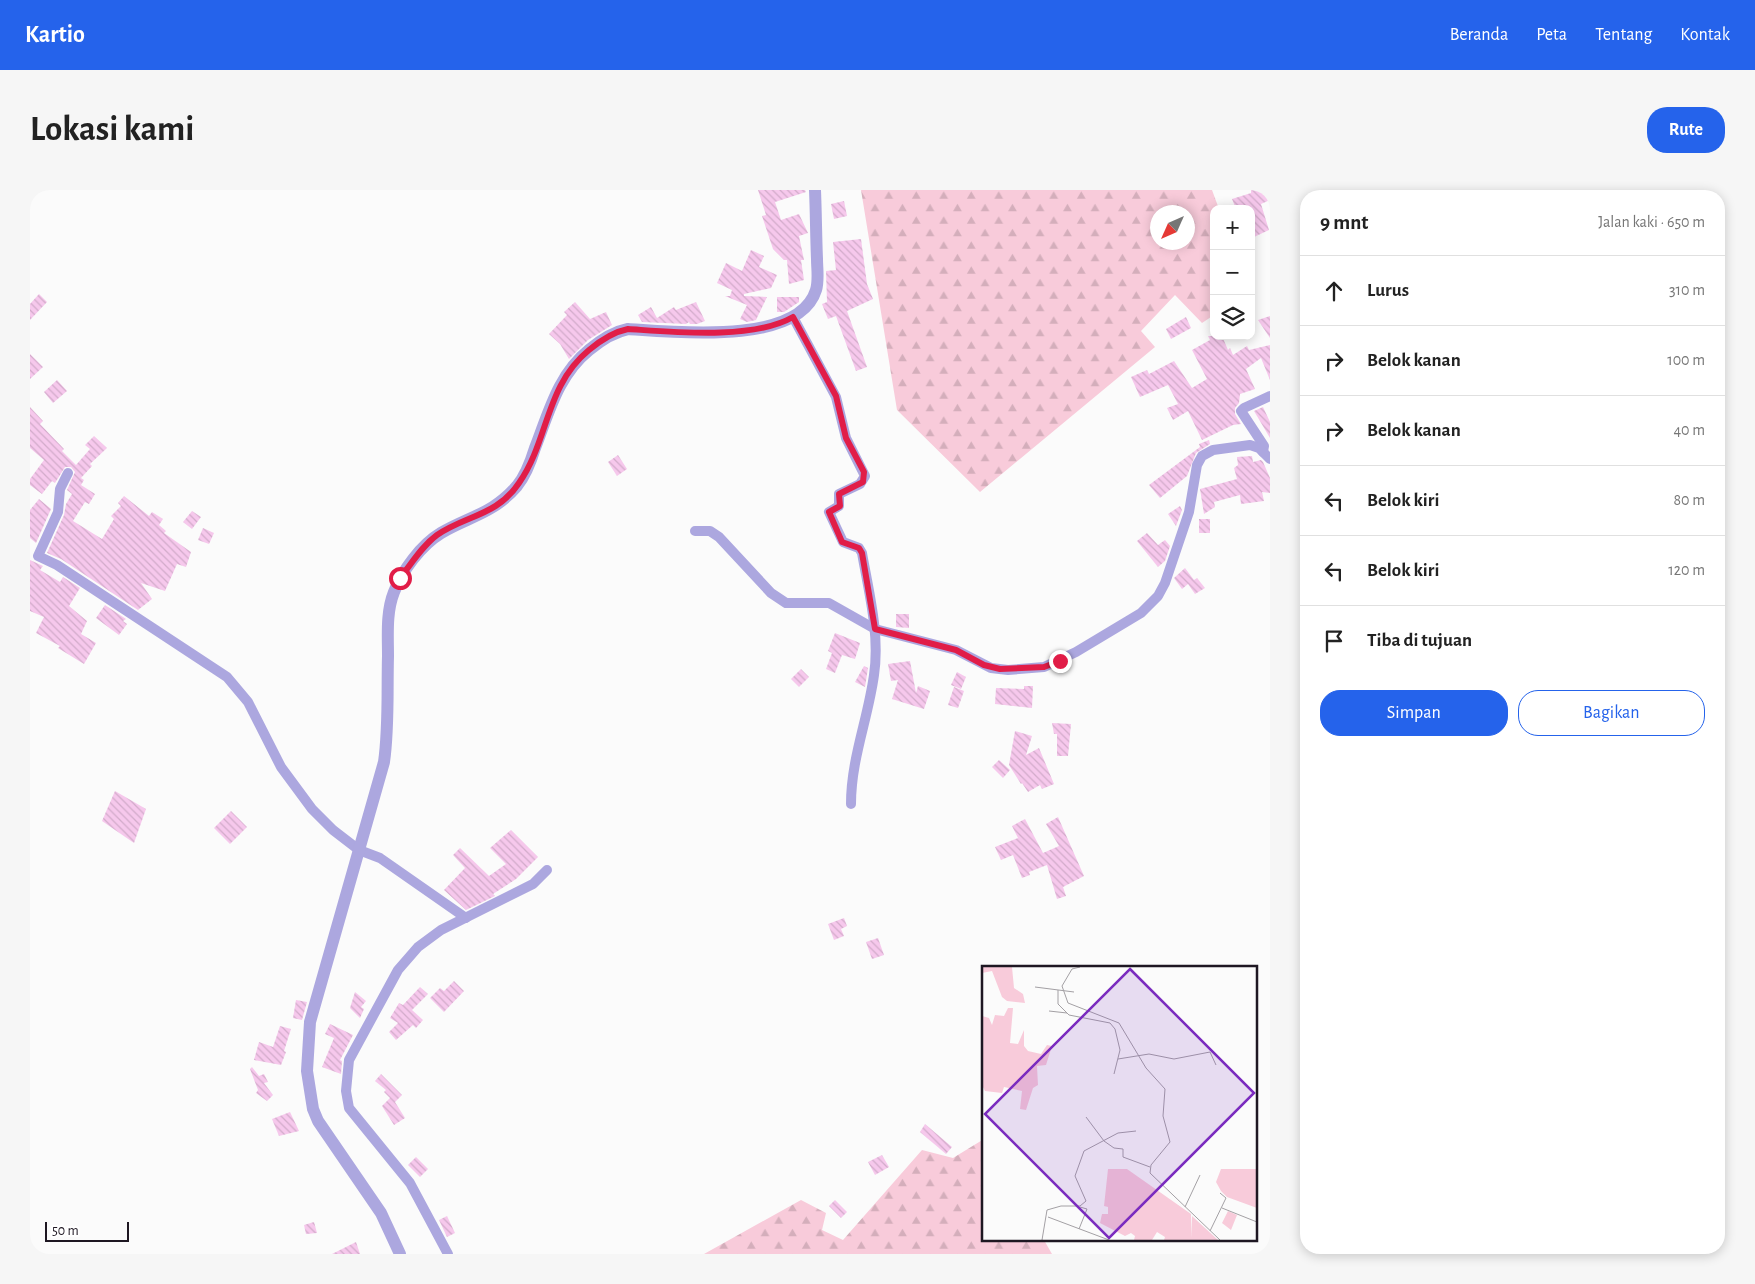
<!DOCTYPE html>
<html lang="id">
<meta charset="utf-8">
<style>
body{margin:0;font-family:"Alegreya Sans",sans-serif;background:#f6f6f6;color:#222}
.controls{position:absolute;right:15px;top:15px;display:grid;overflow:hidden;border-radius:10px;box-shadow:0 2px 12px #0003}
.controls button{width:45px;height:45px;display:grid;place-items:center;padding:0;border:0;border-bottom:1px solid #e0e0e0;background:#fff;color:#222;font:25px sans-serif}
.compass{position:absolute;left:1120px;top:15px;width:45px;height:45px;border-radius:50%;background:#fff;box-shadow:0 2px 12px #0003;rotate:225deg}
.scale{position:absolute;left:15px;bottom:12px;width:84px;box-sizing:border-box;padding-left:5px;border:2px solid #1e1722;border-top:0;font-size:14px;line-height:18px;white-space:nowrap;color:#1e1722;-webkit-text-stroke:4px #fff;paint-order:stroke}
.stop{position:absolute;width:15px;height:15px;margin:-11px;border:4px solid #e11d48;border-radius:50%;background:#fff}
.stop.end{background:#e11d48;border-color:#fff;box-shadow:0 1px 5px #0008}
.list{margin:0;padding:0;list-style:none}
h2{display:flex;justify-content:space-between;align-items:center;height:65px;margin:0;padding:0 20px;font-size:21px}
h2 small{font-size:16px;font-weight:400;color:#767676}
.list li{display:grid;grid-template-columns:32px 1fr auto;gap:15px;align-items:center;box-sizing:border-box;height:70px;padding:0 20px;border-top:1px solid #e0e0e0}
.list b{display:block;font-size:19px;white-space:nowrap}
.list em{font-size:16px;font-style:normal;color:#767676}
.actions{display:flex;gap:10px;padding:15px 20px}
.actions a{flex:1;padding:11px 0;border:1px solid #2563eb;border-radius:20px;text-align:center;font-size:18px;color:#2563eb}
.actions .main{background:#2563eb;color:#fff}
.icon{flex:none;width:28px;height:28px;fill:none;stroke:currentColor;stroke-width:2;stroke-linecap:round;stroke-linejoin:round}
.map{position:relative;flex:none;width:1240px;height:1064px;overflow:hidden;border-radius:20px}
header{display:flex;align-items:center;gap:30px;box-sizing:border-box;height:70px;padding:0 25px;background:#2563eb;color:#fff}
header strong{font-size:24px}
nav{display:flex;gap:28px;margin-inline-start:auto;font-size:18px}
.intro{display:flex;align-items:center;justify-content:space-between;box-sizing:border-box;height:120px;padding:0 30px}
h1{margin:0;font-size:35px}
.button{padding:12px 22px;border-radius:20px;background:#2563eb;color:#fff;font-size:18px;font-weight:700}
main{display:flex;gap:30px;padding:0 30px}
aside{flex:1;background:#fff;border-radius:20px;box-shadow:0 2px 12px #0003}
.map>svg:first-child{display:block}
</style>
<header>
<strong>Kartio</strong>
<nav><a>Beranda</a><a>Peta</a><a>Tentang</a><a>Kontak</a></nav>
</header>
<div class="intro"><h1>Lokasi kami</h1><a class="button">Rute</a></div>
<main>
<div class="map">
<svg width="1240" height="1064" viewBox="0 0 1240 1064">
<defs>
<pattern id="forest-firs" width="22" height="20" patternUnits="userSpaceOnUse" patternTransform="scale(1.25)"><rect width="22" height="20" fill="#f8cbda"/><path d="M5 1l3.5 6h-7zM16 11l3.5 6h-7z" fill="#d4aebb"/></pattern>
<pattern id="building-back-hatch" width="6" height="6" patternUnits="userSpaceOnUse" patternTransform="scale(1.25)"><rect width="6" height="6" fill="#f6c8ec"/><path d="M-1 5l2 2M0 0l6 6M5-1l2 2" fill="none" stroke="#d2abca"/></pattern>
</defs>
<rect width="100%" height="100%" fill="#fbfbfb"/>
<g fill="url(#forest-firs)" fill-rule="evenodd">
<path d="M 831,0 L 1182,0 L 1189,19 L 1184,19 L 1184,125 L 1172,133 L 1145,105 L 1111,141 L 1125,157 L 950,302 L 867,220 ZM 1128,22 L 1158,22 L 1158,52 L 1128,52 Z"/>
<polygon points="954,949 954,1050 1014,1050 1022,1064 674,1064 771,1010 796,1023 792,1040 813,1050 892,960 923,968"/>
</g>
<g fill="url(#building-back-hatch)">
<polygon points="728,0 775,0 776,2 745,12 751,30 769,24 778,43 769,46 774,70 771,70 774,90 759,94 757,70 754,70 743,59 732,26 736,25"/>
<polygon points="1221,0 1240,0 1240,10 1231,14 1239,40 1224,47 1221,41 1221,19 1206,19 1202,9 1221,3"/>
<polygon points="814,11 817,26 804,29 801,14"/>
<polygon points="831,49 837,94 843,109 817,121 837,177 826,181 806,126 798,129 792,114 797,112 796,81 806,80 803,52"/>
<polygon points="721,60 734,66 729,77 747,85 741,98 714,104 714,106 737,107 726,130 717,132 710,129 717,115 695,106 700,106 702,100 687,93 696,73 712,81"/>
<polygon points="9,104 17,112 0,130 0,114"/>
<polygon points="747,107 769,107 769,112 754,122 747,122"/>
<polygon points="545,112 560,129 576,122 582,135 558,150 539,169 530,154 519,144 537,125 534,122"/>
<polygon points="666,112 675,131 667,134 660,134 659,132 656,134 612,132 608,125 621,117 627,128 644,117 646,120"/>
<polygon points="1240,126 1240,148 1228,130"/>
<polygon points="1156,127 1161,138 1141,149 1136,139"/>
<polygon points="1178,146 1192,146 1198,160 1200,158 1203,165 1217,156 1219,160 1240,155 1240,190 1231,168 1216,179 1225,199 1210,204 1209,213 1205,218 1205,224 1211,234 1203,235 1172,250 1158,221 1143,230 1137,218 1148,214 1138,195 1110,207 1101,187 1117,180 1119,184 1144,171 1162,198 1177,189 1162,160 1180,150"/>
<polygon points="0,164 13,177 0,189"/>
<polygon points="27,190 37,201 23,213 14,202"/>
<polygon points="0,217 13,231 10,234 34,259 32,261 46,275 60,259 55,255 64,246 77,258 60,274 62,276 51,288 54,290 51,295 65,304 59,314 55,312 43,331 72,349 84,329 81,326 91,316 88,313 94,306 119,326 122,322 133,329 129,335 136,341 134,343 161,362 156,377 147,374 135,401 111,393 122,409 108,420 31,369 17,363 34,325 36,314 42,304 37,300 45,282 41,277 35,277 25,293 22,291 12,304 0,295 0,289 14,270 0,258"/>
<polygon points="1233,217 1240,232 1240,248 1224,221"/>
<polygon points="1179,250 1180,254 1166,263 1157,286 1130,308 1119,295 1170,257 1169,254"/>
<polygon points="588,265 597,279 587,286 578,272"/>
<polygon points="1222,266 1223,272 1231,270 1233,272 1240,288 1240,303 1232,302 1234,311 1211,314 1210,305 1184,312 1185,317 1174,324 1170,299 1207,289 1204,278 1208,275 1207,267"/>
<polygon points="9,309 21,319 6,353 0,348 0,320"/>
<polygon points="1150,316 1152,320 1146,336 1138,324"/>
<polygon points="162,321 171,327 162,339 153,332"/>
<rect x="1169" y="329" width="11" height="14"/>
<polygon points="173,338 184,343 179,354 168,350"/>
<polygon points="1117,343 1128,355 1135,350 1140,356 1135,371 1128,377 1107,351"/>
<polygon points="0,370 13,376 10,380 30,392 33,387 50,398 39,416 57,431 51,444 66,453 54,474 28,458 30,456 6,443 14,427 0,421"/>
<polygon points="1155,378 1164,390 1167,388 1175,398 1165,404 1158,394 1152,399 1144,388"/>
<polygon points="75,415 96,429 93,431 97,434 89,445 66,428"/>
<polygon points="866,424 879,424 879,438 866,437"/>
<polygon points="805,443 830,453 825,469 812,465 805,483 796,479 802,463 798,461"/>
<polygon points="880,471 886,503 888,496 900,501 894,519 862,509 868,490 861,491 858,474"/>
<polygon points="834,476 838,478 835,497 825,492"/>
<polygon points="771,479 779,487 769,497 761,489"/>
<polygon points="927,482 936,487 931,499 921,495"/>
<polygon points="994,496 1003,496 1002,518 965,514 966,498 994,499"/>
<polygon points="924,497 934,501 928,518 918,515"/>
<polygon points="1022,533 1041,534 1038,566 1027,566 1027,544 1024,544"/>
<polygon points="985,541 1002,546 996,565 1009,558 1024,594 1012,599 1010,595 998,602 992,593 991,594 979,575"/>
<polygon points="969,570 980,580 973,588 962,577"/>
<polygon points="85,601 116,619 104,653 72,631"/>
<polygon points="201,621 217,637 200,654 184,638"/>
<polygon points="1028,627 1054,686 1033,697 1036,706 1027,709 1017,675 999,682 1000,685 992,688 983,665 971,670 965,657 988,648 982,636 995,629 1013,663 1029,656 1016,634"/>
<polygon points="481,640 508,667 486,689 463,704 465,706 436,720 414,700 435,678 423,665 430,658 459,686 476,674 460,658"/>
<polygon points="814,728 817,736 811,739 814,746 804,750 798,734"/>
<polygon points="848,748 854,765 842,769 836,752"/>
<polygon points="424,791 434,801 414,822 400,808 410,798 414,801"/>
<polygon points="390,797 398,804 382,820 393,830 386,838 383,835 366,850 359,842 368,833 360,828 369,813 373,815"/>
<polygon points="325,802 336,811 331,817 334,819 330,828 320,818"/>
<polygon points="266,810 277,812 272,830 263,828"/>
<polygon points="300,834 323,845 310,870 312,871 311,884 292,877 304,848 295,844"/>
<polygon points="250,836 261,839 254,861 256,862 251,875 224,870 229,852 243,857"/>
<polygon points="222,877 229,886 234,884 238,892 234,893 243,905 237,911 226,903 228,900 220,879"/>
<polygon points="351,884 372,905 365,912 375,928 364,935 352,916 360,908 354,902 356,900 345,891"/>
<polygon points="260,922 269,941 249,946 242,929"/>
<polygon points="895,934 922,957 916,964 890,942"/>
<polygon points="852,965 859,977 845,985 838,972"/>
<polygon points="386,967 398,979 390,987 378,975"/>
<polygon points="805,1010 817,1022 811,1028 799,1016"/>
<polygon points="417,1026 425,1043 417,1047 409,1030"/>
<polygon points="284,1032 287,1043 276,1044 274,1035"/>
<polygon points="326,1052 330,1064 302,1064"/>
</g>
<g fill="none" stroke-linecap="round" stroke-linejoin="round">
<g stroke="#aca7df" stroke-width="10">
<path d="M 763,127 L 806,207 L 816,248 L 835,286 L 830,294 L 809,304 L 809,316 L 799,322 L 813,352 L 829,358 L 832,363 C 839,403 850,445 844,485 C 838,529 821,569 821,614"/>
<polyline points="1233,262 1234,256 1211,221 1214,218 1240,206"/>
<polyline points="38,283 30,299 28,322 8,366 27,375 197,487 218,512 251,577 282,619 303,640 329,660 350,668 436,728"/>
<polyline points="665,341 680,341 689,347 741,403 756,413 799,413 845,439 926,460 961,478 978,480 1014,477 1046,462 1111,423 1128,406 1135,393 1159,322 1167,275 1172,266 1183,260 1220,255 1229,258 1240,269"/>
<polyline points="418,1064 380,993 319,918 316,901 319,870 368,780 388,757 411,740 503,694 517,680"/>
</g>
<path stroke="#aca7df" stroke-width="12" d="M 370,1064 L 351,1023 L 288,931 L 283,919 L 277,881 L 280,832 L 354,572 C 359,537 357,501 358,466 C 358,445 356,422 364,402 C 372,381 391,355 411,343 C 440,326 463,324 487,296 C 496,285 501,271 505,258 C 519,222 528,185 559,160 C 571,150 583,142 598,139 C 643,142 769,156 786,100 C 789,90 787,79 787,69 C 786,46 786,23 785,0"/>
</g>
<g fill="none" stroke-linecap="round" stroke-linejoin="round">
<path stroke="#e11d48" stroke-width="6" d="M 370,388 C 382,373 392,356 407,345 C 436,325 467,326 489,293 C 519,250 515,196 559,160 C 571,150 583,142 598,139 C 644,142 723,150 763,127 L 806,206 L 816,248 L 834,282 L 833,292 L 809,304 L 810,316 L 799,322 L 812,352 L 829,358 L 832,363 L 845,439 L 926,460 L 954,475 L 970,479 L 1014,477 L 1030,471"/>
</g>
<g transform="translate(952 776)">
<rect width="275" height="275" fill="#fbfbfb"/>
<path d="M 0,1 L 37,1 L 30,1 L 32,22 L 41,28 L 43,37 L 25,35 L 20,31 L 10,5 L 0,7 ZM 26,42 L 31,42 L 28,77 L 36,78 L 42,64 L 42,80 L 46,85 L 59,88 L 65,79 L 70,80 L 64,99 L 55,100 L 56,119 L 51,122 L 44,144 L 38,143 L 40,125 L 22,121 L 20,127 L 3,125 L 0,119 L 0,50 L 7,52 L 10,59 L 13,49 L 22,50 ZM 126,203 L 145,203 L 209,248 L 209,272 L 210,250 L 236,274 L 182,274 L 183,271 L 175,266 L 170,274 L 152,274 L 153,270 L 149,267 L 143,270 L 118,257 L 120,248 L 126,248 L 126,241 L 122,240 ZM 239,203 L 275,203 L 275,242 L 245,231 L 239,225 L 234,216 ZM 246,245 L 255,249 L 249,264 L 240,257 Z" fill="#f8cbda"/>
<path fill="none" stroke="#a3a0a4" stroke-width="1" d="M 98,1 L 90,3 L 80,20 L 86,37 L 137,57 L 164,102 L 183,123 L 181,150 L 188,176 L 169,199 L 168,207 L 238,274M 53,21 L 92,26M 76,24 L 76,38 L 87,49 L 128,57 L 133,63 L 138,84 L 132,108M 67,45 L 85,47M 136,93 L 167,88 L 192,93 L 228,86 L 234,99M 104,151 L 122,175 L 132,182 L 141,183 L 141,191 L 168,201M 203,241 L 218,209M 240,242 L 275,256M 66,251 L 127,274M 97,263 L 105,243 L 98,241M 228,265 L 244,232 L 238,227M 60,274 L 65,244 L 79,240 L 98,240 L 104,235 L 93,210 L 102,185 L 136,167 L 154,165"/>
<path fill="#7b2cbf" fill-opacity="0.15" stroke="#7b2cbf" stroke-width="2.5" d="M 148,3 L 272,127 L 127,272 L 3,148 Z"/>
<rect width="275" height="275" fill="none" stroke="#1e1722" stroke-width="2.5"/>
</g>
</svg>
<div class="controls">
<button>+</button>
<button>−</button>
<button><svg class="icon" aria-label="layers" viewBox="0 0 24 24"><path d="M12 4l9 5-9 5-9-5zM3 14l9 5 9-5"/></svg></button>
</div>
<svg class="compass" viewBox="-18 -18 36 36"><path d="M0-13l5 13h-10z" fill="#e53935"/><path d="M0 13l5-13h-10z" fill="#767676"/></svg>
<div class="scale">50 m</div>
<div class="stop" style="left:370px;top:388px"></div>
<div class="stop end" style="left:1030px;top:471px"></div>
</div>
<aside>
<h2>9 mnt<small>Jalan kaki · 650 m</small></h2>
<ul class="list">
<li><svg class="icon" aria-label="ahead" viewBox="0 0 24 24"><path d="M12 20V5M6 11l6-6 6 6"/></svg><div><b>Lurus</b></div><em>310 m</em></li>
<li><svg class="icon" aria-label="right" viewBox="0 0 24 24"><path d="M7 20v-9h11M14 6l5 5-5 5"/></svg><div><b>Belok kanan</b></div><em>100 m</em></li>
<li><svg class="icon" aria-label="right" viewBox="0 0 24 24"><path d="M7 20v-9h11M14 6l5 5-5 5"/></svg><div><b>Belok kanan</b></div><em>40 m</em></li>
<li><svg class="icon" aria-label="left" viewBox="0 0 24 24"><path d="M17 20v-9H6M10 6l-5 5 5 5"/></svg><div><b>Belok kiri</b></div><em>80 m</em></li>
<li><svg class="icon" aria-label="left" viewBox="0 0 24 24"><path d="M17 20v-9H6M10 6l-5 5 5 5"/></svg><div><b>Belok kiri</b></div><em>120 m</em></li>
<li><svg class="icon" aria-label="arrive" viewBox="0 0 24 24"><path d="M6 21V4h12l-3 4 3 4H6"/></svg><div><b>Tiba di tujuan</b></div></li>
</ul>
<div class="actions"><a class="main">Simpan</a><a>Bagikan</a></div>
</aside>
</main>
